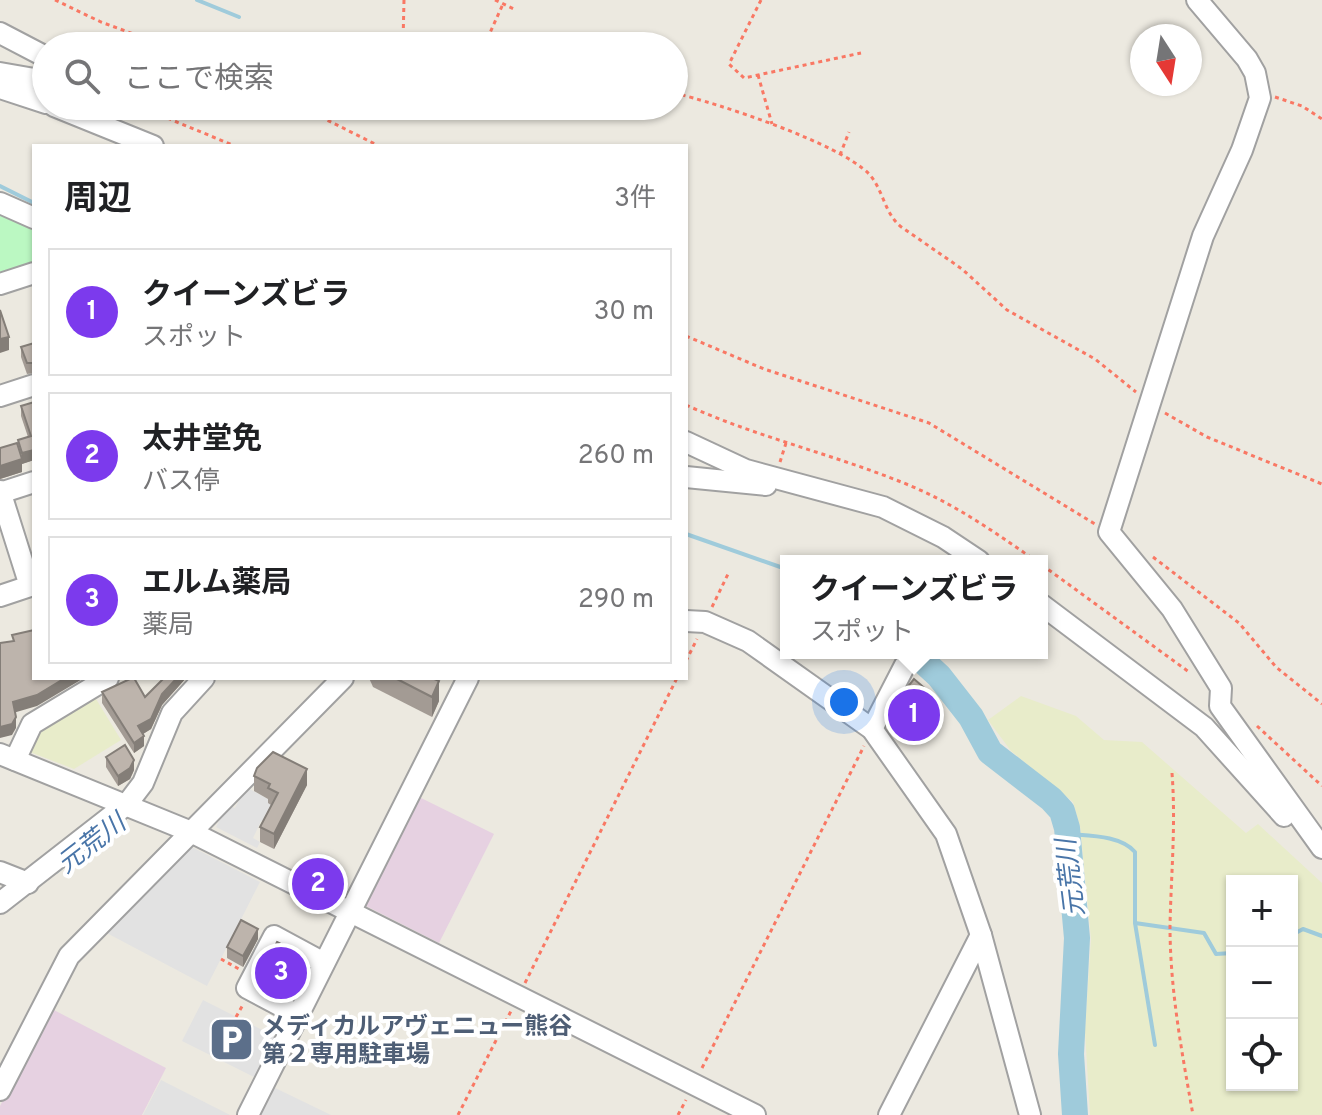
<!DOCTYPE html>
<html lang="ja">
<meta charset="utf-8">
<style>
body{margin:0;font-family:Overpass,"Noto Sans JP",sans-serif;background:#f2f2f2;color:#202124}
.controls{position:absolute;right:24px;bottom:24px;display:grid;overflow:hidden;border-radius:0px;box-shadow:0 2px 6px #0004}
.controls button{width:72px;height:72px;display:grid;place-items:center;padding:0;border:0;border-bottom:2px solid #e0e0e0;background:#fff;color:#202124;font:40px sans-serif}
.compass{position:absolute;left:1130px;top:24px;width:72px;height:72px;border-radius:50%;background:#fff;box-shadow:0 2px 6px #0004;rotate:168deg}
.you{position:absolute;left:844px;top:702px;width:28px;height:28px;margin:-20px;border:6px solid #fff;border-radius:50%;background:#1a73e8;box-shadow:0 0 0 12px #1a73e833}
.badge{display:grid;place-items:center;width:52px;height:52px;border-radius:50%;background:#7c3aed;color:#fff;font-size:26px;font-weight:700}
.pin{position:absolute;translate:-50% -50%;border:4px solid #fff;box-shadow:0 2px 8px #0006}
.popup{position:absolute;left:780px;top:555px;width:268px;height:104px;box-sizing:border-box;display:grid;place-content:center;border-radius:0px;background:#fff;filter:drop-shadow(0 2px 6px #0005);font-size:26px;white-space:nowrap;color:#757577}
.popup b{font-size:30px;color:#202124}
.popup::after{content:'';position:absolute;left:50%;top:100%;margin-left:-16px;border:16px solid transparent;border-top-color:#fff}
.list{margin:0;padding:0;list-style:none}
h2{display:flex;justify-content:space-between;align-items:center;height:104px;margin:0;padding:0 32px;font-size:34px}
h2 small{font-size:26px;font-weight:400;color:#757577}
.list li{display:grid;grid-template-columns:52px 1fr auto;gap:24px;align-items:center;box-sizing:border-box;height:128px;margin:0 16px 16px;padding:0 16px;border:2px solid #e0e0e0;border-radius:0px}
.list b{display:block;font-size:30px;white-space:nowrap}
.list p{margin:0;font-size:26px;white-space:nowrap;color:#757577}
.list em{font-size:26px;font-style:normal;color:#757577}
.icon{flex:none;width:44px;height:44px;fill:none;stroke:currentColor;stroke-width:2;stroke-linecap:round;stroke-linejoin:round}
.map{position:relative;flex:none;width:1322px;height:1115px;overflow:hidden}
.search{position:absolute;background:#fff;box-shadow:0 2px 6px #0004;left:32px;top:32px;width:656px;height:88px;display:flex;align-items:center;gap:20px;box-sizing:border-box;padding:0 28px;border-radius:44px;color:#757577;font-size:30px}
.panel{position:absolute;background:#fff;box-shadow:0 2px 6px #0004;left:32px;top:144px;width:656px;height:536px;border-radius:0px}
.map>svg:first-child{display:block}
</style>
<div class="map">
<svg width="1322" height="1115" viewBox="0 0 1322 1115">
<rect width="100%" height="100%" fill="#ece9e0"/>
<g fill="#e6d1e1">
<polygon points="415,795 494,834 439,943 360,903"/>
<polygon points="50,1008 166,1068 142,1115 0,1115 0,1106"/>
</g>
<g fill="#e8ecca" fill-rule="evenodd">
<polygon points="93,694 121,740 74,769 30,752 36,728"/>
<path d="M 1021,696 L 1076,716 L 1104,740 L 1142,742 L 1246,833 L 1258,824 L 1322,883 L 1322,1115 L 1090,1115 L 1085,1031 L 1091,939 L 1080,826 L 1073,802 L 1011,751 L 988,720 ZM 1232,881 L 1292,881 L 1292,1085 L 1232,1085 Z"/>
</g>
<polygon fill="#bbf8c2" points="0,208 34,225 34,267 0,277"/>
<g fill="#e2e2e2">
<polygon points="246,787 270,800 278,808 269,824 261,821 253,838 260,842 257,848 216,827 227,805 235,808"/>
<polygon points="186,844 260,882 207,986 103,931"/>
<polygon points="203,1000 280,1039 260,1080 182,1041"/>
<polygon points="161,1080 230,1115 143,1115"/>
<polygon points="269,1085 331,1115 254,1115"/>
</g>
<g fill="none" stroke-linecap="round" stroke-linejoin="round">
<g stroke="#9fcbdb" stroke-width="4">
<polyline points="197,0 239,17"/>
<polyline points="0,186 34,203"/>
<polyline points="686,534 786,569"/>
<path d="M 1068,834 C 1089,836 1120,835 1135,852 L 1135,923 L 1204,933 L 1216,954 L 1232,953"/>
<polyline points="56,872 109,831"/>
<polyline points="1135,923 1155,1045"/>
<polyline points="1292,935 1303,929 1322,936"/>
</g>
<polyline stroke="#9fcbdb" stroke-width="26" points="914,653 939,676 971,717 990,752 1051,799 1062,811 1067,828 1077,938 1071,1054 1075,1115"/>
<defs>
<g id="minor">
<polyline points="1197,0 1247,59 1255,73 1260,98 1242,150 1203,236 1109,532 1172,609 1221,688 1220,706 1322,848"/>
<polyline points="0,33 46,57"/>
<polyline points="0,73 46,81"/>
<polyline points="0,88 46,103"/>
<polyline points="54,106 153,146"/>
<polyline points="0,203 34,218"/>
<polyline points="0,284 34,273"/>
<polyline points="0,396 34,385"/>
<polyline points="686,442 746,470 883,507 943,537 979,561"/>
<polyline points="686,477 766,485"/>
<polyline points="0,491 30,586 0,596"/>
<polyline points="0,493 34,482"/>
<polyline points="1042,605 1204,727 1284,816"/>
<polyline points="686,621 705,622 748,641 872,729 946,834 981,935 1030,1115"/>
<polyline points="872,729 905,665"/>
<polyline points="0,754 189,831 755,1115"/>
<polyline points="15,760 32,724 108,678"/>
<polyline points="0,872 28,883"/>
<polyline points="0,903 127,804 143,783 172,713 204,678"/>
<polyline points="298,1015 247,988 274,936 324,963"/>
<polyline points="0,1090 69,956 343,678"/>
<polyline points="248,1115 468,678"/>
<polyline points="889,1115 981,935"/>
</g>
</defs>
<use href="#minor" stroke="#a1a1a1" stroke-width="24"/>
<g stroke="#f97864" stroke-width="3" stroke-dasharray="4 4" stroke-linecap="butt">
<polyline points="55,0 101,22 166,46"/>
<polyline points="404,0 403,42 414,46"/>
<polyline points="495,0 516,10"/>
<polyline points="761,0 729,64 744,78 861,53"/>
<polyline points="484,46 503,4"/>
<polyline points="758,75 772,124"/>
<path d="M 674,93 C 717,103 839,143 869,174 C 883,189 884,212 900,226 L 962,269 L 1007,310 L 1095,359 L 1136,392"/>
<polyline points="1275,97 1302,106 1322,119"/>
<polyline points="138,106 235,146"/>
<polyline points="299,106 379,146"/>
<polyline points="840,155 849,132"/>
<polyline points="686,336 764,369 929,423 1095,524"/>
<path d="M 686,405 C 759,438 837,455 911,486 C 956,505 996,533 1036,561"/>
<polyline points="1165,413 1207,437 1322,484"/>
<polyline points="780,462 786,443"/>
<polyline points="1153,557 1239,623 1276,667 1322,704"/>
<polyline points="1042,565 1189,672"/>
<polyline points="712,607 729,572"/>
<polyline points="686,661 697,639"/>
<polyline points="1257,726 1322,786"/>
<path d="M 1172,773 C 1176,825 1171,875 1170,926 C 1170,990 1182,1053 1193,1115"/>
<polyline points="221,959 239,969"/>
<polyline points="525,983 677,678"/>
<polyline points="236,1017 244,1003"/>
<polyline points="702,1068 864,746"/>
<polyline points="458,1115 511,1011"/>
<polyline points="678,1115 686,1100"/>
</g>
<use href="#minor" stroke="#fff" stroke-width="20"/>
</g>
<g fill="#a39b94">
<polygon points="34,343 34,373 27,374 21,357 21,347"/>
<polygon points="34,402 34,460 22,464 22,462 22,472 0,479 0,448 18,448 18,440 28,437 21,416 21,406"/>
<polygon points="164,678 186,678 162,705 151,729 143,734 144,746 134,753 102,703 102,692 145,697"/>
<polygon points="369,678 433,678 439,701 432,717 373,687"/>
<polygon points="914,679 935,712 925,723 923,721 905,740 888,726 888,711"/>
<polygon points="106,757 134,770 130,779 118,786 106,767"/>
<polygon points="254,776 307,785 274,849 260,842 260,827 271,805 268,803 268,799 254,791"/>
<polygon points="258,939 243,967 227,958 227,947"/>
<polygon points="298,965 301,982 296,991 288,988 285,993 264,983 264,967"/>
</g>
<g fill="#847e78">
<polygon points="9,337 9,350 0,353 0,339"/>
<polygon points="34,450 34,460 22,464 22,453"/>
<polygon points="22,459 22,472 0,479 0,466"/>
<polygon points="65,678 84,678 37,706 13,713 13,702"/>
<polygon points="177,678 186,678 162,705 151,729 138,737 138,726 162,694"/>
<polygon points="439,681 439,701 432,717 432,697"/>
<polygon points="935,697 935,712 925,723 925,708"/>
<polygon points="923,705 923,721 905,740 905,725"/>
<polygon points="16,717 16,728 12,735 0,738 0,727"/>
<polygon points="144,736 144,746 134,753 134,743"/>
<polygon points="134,760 134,770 130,779 118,786 118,776"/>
<polygon points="307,769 307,785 274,849 274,834"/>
<polygon points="258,929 258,939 243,967 243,956"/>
<polygon points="298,953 298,968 293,963"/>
<polygon points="301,966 301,982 296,991 296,976"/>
<polygon points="288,972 288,988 285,993 285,978"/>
</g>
<g fill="#bdb4ac" stroke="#847e78" stroke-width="2">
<polygon points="0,310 9,337 0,339"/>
<polygon points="34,343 34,363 27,363 21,347"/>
<polygon points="34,402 34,450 22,453 18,440 31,436 21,406"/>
<polygon points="17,443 22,459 0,466 0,448"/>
<polygon points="34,630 34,678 65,678 37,695 13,702 16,717 12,724 0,727 0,643 14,641 12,635"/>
<polygon points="132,678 134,678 145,697 164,678 177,678 162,694 151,719 138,726 144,736 134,743 102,692"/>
<polygon points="395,678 432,678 439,681 432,697"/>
<polygon points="914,679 935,697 925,708 923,705 905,725 888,711"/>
<polygon points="125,745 134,760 130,768 118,776 106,757"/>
<polygon points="273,752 307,769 274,834 260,827 278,793 268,788 270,784 254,776 257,768"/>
<polygon points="241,920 258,929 243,956 227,947"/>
<polygon points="277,942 298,953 293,963 301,966 296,976 288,972 285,978 264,967"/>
</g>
<defs>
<symbol id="parking-square" viewBox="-11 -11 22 22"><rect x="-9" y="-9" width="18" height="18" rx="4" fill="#5c6f8a" stroke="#fff"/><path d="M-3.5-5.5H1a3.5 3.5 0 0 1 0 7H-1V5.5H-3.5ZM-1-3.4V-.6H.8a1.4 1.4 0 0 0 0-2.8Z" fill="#fff"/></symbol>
</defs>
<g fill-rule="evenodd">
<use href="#parking-square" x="206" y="1014" width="51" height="51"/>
</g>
<g text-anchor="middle" stroke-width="8" stroke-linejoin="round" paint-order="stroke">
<g font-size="24" font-weight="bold" fill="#4e5e75" stroke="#fff" text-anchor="start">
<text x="262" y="1034">メディカルアヴェニュー熊谷<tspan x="262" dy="28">第２専用駐車場</tspan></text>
</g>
<g font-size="26" font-style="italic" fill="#4975a8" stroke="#fff">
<text transform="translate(91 843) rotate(-38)" y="9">元荒川</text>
<text transform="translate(1070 878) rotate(-97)" y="9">元荒川</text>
</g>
</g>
</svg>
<div class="controls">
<button>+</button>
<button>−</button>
<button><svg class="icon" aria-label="locate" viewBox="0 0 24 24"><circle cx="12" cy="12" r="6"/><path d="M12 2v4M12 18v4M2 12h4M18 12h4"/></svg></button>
</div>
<svg class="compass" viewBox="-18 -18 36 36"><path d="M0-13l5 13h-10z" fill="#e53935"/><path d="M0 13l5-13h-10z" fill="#757577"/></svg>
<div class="you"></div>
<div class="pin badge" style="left:914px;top:715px">1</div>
<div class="popup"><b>クイーンズビラ</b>スポット</div>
<div class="pin badge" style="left:318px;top:884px">2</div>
<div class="pin badge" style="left:281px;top:973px">3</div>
<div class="search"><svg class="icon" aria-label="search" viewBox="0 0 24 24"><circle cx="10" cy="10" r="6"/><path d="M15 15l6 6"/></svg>ここで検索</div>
<section class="panel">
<h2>周辺<small>3件</small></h2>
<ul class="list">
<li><span class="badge">1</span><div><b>クイーンズビラ</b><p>スポット</p></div><em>30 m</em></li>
<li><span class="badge">2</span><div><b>太井堂免</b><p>バス停</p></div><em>260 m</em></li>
<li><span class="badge">3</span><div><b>エルム薬局</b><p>薬局</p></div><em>290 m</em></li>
</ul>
</section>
</div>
